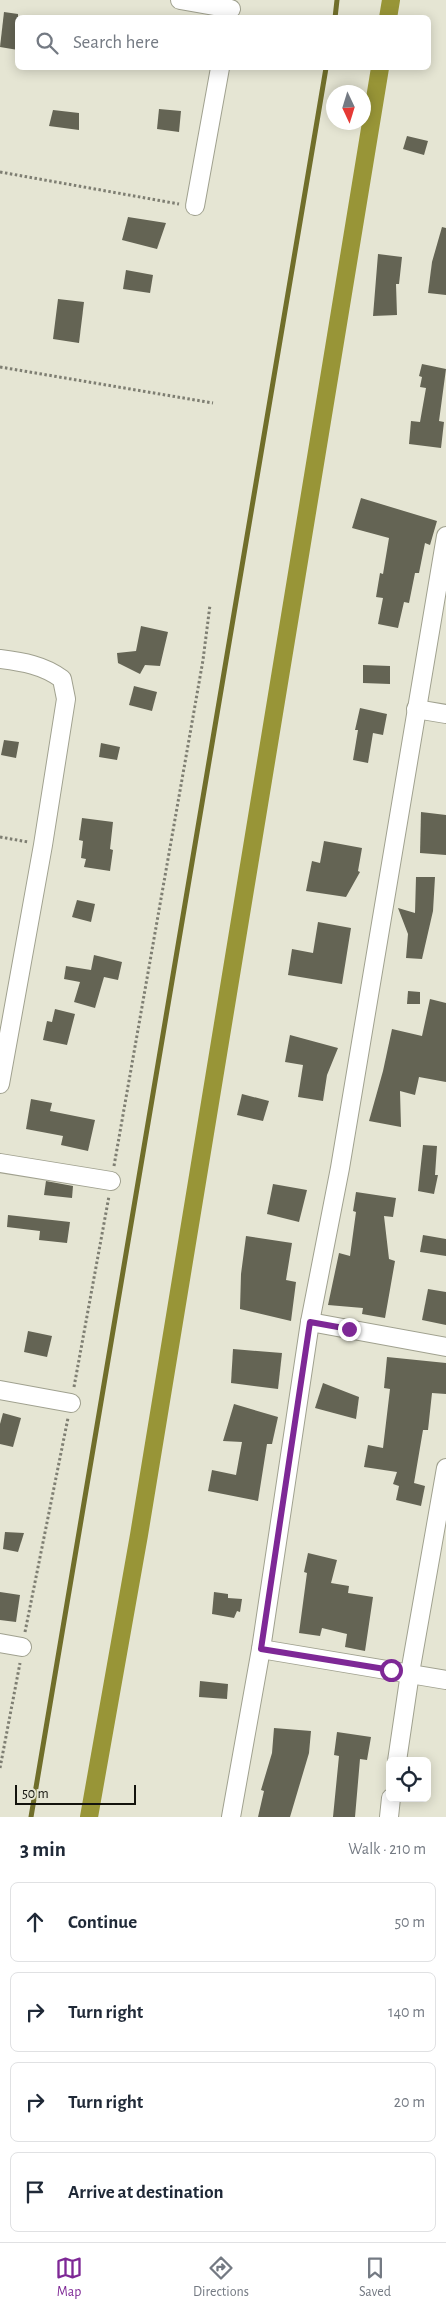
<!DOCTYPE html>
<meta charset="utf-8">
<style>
body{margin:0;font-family:"Alegreya Sans",sans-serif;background:#f6f6f7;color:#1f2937}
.controls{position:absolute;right:15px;bottom:15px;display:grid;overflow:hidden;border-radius:8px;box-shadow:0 2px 12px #0003}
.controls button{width:45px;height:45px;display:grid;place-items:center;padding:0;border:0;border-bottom:1px solid #e0e1e3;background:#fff;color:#1f2937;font:25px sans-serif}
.compass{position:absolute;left:326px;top:85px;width:45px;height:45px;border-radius:50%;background:#fff;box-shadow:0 2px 12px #0003;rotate:176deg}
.scale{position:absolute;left:15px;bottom:12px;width:121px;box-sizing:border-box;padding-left:5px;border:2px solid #13130d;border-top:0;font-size:14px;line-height:18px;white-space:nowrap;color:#13130d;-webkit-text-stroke:4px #e5e5d3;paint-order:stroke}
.stop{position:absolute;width:15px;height:15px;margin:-11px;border:4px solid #7e2896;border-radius:50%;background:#fff}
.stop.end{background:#7e2896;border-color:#fff;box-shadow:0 1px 5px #0008}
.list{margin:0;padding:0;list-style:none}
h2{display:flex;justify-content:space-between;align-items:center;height:65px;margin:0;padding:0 20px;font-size:21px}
h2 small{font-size:16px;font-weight:400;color:#747a83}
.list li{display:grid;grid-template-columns:32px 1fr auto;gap:15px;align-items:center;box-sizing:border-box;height:80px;margin:0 10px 10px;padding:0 10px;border:1px solid #e0e1e3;border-radius:8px}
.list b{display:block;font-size:19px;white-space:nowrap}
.list em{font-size:16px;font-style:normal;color:#747a83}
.icon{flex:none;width:28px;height:28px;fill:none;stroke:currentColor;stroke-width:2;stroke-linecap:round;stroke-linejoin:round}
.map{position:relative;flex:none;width:446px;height:1817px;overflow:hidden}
.search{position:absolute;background:#fff;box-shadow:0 2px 12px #0003;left:15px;right:15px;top:15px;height:55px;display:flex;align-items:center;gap:12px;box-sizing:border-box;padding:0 18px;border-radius:8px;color:#747a83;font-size:19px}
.sheet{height:425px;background:#fff}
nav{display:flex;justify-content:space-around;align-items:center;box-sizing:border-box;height:70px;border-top:1px solid #e0e1e3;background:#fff;font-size:14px;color:#747a83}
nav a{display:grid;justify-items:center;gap:2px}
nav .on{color:#7e2896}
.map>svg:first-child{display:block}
</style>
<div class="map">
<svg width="446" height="1817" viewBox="0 0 446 1817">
<rect width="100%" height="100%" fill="#e5e5d3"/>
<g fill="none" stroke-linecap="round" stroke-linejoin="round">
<g stroke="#706e2a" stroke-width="5">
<polyline points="335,18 337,0"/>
<polyline points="31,1817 326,68"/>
</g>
<g stroke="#989537" stroke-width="18">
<polyline points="388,18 391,0"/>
<polyline points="89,1817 139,1535 380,68"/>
</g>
</g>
<g fill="#646454">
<polygon points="4,12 18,14 18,50 0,47"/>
<polygon points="159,109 181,111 179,132 157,129"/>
<polygon points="53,110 79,113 79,130 49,126"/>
<polygon points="407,136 428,141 424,155 403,149"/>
<polygon points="128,217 166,223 157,249 122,240"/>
<polygon points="442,227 446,228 446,295 428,293 432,262"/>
<polygon points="378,254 402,257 399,284 396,284 397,315 373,316"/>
<polygon points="126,270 153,275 150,293 123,289"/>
<polygon points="58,299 84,302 79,343 53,339"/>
<polygon points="422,364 446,369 439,421 444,422 441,448 409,444 411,421 420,422 426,388 420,387 422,377 419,376"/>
<polygon points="361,498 437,521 430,545 425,543 419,573 415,573 409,603 404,602 398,628 378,624 383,598 376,597 380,573 383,574 389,538 352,528"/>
<polygon points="141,626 168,632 160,666 145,665 140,674 118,663 117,653 136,651"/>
<polygon points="363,665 390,666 390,684 363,683"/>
<polygon points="134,686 157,692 152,711 129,705"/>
<polygon points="360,708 387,714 383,735 373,733 368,763 353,760 358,730 355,730"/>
<polygon points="4,740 19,742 16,758 1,755"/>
<polygon points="101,743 120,747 117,760 99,757"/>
<polygon points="421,812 446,815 446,855 420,853"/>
<polygon points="82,818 113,822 110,849 113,850 110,871 84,867 86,859 81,858 83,841 79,840"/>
<polygon points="324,841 362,848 358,871 360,872 346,897 306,891 312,861 320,863"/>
<polygon points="416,877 435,877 433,911 422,959 406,958 408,934 398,908 415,913"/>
<polygon points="77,900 95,904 91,922 72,917"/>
<polygon points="318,922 351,928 342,984 288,975 292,949 313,953"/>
<polygon points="94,955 122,962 118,980 104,977 95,1008 74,1002 80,982 64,979 66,966 91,970"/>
<polygon points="408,991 420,992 420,1004 407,1004"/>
<polygon points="430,999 446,1003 446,1082 419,1077 415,1095 400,1091 401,1127 369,1121 383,1071 392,1029 422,1036"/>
<polygon points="55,1009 75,1014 67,1045 43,1040 47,1021 52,1022"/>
<polygon points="290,1035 338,1048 327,1075 323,1101 298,1097 303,1065 285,1062"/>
<polygon points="242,1094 269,1101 263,1121 237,1115"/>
<polygon points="31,1099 52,1103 50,1111 95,1120 88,1151 61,1145 63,1136 26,1129"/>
<polygon points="423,1145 437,1146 435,1175 438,1175 434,1194 418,1191"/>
<polygon points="46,1181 73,1186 72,1198 44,1195"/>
<polygon points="273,1184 307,1190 299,1222 267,1214"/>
<polygon points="356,1192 396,1198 393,1217 384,1216 389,1259 395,1261 385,1318 362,1314 363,1308 328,1305 339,1253 350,1256 356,1212 353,1211"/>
<polygon points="8,1215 70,1222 67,1243 39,1240 40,1231 7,1227"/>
<polygon points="423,1235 446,1239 446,1256 420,1252"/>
<polygon points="246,1236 292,1243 286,1280 296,1282 291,1321 240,1309 241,1274"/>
<polygon points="428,1289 446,1292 446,1325 422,1320"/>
<polygon points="28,1331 52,1336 47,1357 24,1352"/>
<polygon points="233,1349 282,1353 278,1389 231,1383"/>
<polygon points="387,1357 446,1363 446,1394 432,1393 428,1430 423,1430 414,1483 425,1486 421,1506 396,1500 399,1486 393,1484 397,1472 364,1467 368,1445 383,1448 390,1389 384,1388"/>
<polygon points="323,1383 359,1397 356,1419 315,1408"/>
<polygon points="234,1404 278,1417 272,1444 267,1444 258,1501 208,1491 212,1470 236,1475 242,1442 223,1441"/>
<polygon points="3,1413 21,1418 13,1447 0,1444 0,1424"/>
<polygon points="5,1532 24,1533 18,1552 3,1549"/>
<polygon points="308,1553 337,1560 331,1583 349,1586 348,1593 373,1597 365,1651 345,1647 347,1634 322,1628 320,1636 299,1633 307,1573 304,1572"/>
<polygon points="0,1592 20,1595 16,1622 0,1620"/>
<polygon points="214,1592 228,1594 228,1598 242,1599 240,1612 237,1611 234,1618 212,1614"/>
<polygon points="200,1681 228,1684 227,1699 199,1697"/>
<polygon points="274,1728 311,1731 309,1753 290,1817 258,1817 264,1791 261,1790 272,1753"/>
<polygon points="337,1732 371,1737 367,1760 360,1759 355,1817 333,1817 339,1756 334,1755"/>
</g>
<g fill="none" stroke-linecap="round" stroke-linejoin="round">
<defs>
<g id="street">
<polyline points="180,0 231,9"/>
<polyline points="195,206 220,68"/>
<path d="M 0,659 C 23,662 43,665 62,679 L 66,699 L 43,845 L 0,1084"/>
<polyline points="416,709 446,714"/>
<polyline points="0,1163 111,1181"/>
<polyline points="310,1322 446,1347"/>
<polyline points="0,1390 71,1403"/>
<polyline points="0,1643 22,1647"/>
<polyline points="261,1649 446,1680"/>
<polyline points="397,1761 410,1673 446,1468"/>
<polyline points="231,1817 261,1649 310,1322 340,1168 446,536"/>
<polyline points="389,1817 391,1798"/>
</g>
</defs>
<use href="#street" stroke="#a0a18f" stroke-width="20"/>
<g stroke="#7e7e72" stroke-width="3" stroke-dasharray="2.5 2.5" stroke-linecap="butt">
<polyline points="0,172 179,204"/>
<polyline points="0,367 213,403"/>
<polyline points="0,837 28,842"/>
<polyline points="114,1166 203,660 210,605"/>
<polyline points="74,1387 109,1196"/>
<polyline points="25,1632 68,1418"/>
<polyline points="0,1768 20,1663"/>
</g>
<use href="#street" stroke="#fff" stroke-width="18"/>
</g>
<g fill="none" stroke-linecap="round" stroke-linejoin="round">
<polyline stroke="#7e2896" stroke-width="6" points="349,1329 310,1322 261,1649 391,1670"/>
</g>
</svg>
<div class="controls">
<button><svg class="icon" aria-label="locate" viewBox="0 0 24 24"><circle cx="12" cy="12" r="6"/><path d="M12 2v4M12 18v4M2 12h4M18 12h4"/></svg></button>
</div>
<svg class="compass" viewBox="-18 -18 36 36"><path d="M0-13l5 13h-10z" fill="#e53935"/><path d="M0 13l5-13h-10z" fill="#747a83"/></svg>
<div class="scale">50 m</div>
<div class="stop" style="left:391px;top:1670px"></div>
<div class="stop end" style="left:349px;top:1329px"></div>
<div class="search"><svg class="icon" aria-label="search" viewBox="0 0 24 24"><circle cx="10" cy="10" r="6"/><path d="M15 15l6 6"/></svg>Search here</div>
</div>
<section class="sheet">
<h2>3 min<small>Walk · 210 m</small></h2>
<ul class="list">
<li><svg class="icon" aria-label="ahead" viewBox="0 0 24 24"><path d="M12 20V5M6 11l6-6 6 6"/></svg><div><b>Continue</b></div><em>50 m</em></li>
<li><svg class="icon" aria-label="right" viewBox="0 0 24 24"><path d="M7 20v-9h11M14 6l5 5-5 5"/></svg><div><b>Turn right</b></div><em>140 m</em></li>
<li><svg class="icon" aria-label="right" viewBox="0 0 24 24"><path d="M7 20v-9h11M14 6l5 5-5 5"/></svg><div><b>Turn right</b></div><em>20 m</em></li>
<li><svg class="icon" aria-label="arrive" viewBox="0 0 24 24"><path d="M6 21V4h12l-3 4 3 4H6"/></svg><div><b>Arrive at destination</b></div></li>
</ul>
</section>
<nav>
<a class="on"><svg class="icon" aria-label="map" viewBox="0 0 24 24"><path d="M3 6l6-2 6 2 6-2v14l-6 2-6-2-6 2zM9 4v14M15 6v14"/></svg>Map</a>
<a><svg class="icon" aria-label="directions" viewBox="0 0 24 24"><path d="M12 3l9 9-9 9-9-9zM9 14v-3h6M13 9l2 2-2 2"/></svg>Directions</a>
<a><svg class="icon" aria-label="saved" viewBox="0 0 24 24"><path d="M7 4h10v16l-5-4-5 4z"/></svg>Saved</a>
</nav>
